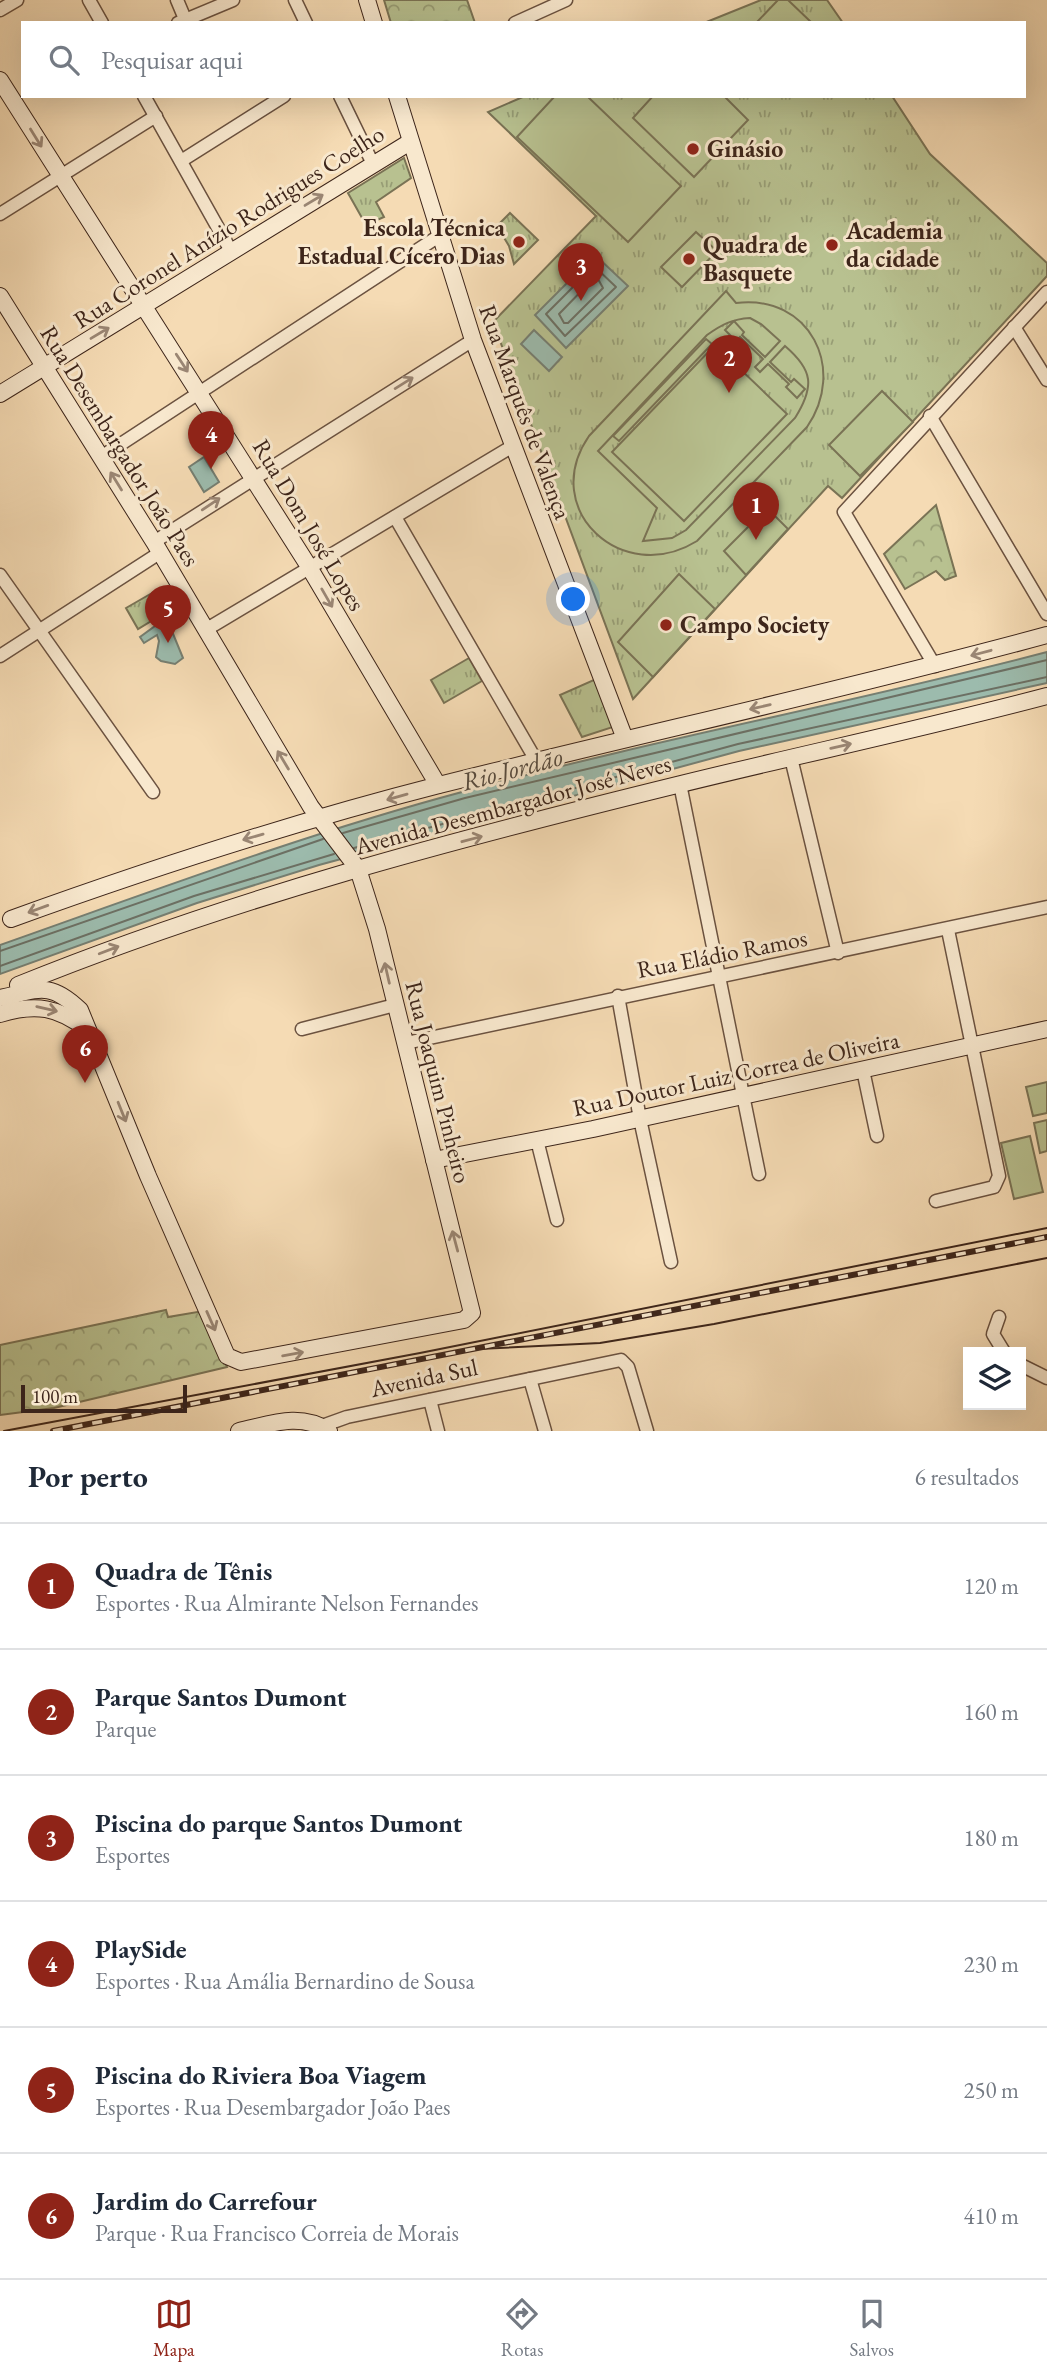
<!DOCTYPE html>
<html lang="pt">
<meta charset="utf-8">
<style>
body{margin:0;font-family:"EB Garamond",serif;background:#f6f6f7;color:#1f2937}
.controls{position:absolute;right:21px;bottom:21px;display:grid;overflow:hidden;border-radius:0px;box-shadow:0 7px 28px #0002}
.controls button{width:63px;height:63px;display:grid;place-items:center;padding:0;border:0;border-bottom:2px solid #e0e1e3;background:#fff;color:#1f2937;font:35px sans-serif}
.scale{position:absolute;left:21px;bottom:18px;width:166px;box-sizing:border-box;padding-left:7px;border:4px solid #3d251a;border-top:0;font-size:19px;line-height:24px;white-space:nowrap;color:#3d251a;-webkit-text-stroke:5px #f8e8ce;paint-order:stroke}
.you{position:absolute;left:574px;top:600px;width:24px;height:24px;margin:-18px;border:5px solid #fff;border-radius:50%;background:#1a73e8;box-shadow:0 0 0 10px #1a73e833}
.badge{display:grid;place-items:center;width:46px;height:46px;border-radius:50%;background:#8f2418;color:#fff;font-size:23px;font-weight:700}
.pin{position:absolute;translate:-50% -58px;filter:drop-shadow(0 2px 4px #0008)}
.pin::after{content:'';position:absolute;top:37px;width:24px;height:21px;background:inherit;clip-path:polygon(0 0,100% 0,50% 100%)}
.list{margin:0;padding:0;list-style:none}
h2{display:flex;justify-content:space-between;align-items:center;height:91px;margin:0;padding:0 28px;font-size:30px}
h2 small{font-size:23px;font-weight:400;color:#747a83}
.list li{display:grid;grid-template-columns:46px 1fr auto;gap:21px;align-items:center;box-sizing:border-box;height:126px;padding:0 28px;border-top:2px solid #e0e1e3}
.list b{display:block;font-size:26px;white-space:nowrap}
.list p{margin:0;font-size:23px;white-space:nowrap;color:#747a83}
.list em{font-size:23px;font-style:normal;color:#747a83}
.icon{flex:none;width:38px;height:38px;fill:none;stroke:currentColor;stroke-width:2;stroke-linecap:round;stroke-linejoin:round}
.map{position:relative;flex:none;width:1047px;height:1431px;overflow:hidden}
.search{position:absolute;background:#fff;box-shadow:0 7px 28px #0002;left:21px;right:21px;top:21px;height:77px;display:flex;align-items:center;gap:18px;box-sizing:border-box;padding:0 24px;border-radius:0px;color:#747a83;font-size:26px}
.sheet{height:847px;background:#fff}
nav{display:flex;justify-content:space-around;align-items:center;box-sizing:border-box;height:98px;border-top:2px solid #e0e1e3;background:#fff;font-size:19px;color:#747a83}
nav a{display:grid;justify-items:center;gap:4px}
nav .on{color:#8f2418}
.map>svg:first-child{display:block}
</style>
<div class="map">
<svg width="1047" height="1431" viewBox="0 0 1047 1431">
<defs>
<pattern id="grass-tufts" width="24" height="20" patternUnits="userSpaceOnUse" patternTransform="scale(1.75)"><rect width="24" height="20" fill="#b8c190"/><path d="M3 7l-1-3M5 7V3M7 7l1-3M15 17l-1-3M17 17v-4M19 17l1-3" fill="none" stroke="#979d75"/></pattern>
<pattern id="forest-crowns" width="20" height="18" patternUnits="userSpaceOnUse" patternTransform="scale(1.75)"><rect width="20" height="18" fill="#b8c190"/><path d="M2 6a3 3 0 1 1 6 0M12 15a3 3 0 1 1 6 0" fill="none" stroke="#979d75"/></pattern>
</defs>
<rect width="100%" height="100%" fill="#f5dbb4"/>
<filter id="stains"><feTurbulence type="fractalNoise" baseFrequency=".00286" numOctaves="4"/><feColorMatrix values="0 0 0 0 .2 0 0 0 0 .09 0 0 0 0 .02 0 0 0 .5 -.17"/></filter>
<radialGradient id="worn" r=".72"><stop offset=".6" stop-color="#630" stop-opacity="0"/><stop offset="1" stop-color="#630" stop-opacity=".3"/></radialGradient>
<g fill="url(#grass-tufts)" stroke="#7a7355" stroke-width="2">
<polygon points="761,0 827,0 843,23 704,23"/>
<polygon points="525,96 892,96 930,154 1047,263 1047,276 842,498 828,486 633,699 493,322 596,216 488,112"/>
<polygon points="404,158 411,178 376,202 384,217 366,225 348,193"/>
<polygon points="510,213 538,240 514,264 509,246 497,226"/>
<polygon points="159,589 171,609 138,629 126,608"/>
<polygon points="469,658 482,681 444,703 431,680"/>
<polygon points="596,679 616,726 582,737 560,695"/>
</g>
<g fill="url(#forest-crowns)" stroke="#7a7355" stroke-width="2">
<polygon points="384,0 467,0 475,23 391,23"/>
<polygon points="936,505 956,576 945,580 936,571 905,589 884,554"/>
<polygon points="166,1310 168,1317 203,1311 227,1367 54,1408 0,1415 0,1345"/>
</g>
<g fill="#b8c190" stroke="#7a7355" stroke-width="2" fill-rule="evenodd">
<polygon points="778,0 788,0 812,23 756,23"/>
<polygon points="555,96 587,96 681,186 628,242 517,137"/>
<polygon points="653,96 724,96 748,120 694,177 633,118"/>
<polygon points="696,232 717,251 682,287 661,267"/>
<path d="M 726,291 L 736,303 C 810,294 847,369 807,427 L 697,541 C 623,587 538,510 589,436 ZM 750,318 L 761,324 L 780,341 L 765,357 L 742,335 L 744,332 L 734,321 L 725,330 L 736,341 L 740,337 L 763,359 L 755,367 L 760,372 L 768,364 L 789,384 L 786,387 L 797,398 L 805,389 L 794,379 L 791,382 L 770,362 L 785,346 C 813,370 815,386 795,418 L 686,530 L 672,538 L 643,541 L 657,508 L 598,451 L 707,335 C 721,325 732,319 750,318 Z"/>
<polygon points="706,339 712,344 619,441 613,436"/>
<polygon points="715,345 787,414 684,521 612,452"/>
<polygon points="882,391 913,422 860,476 829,445"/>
<polygon points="767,508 788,529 746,575 724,551"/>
<polygon points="679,574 715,609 653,677 618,642"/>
<polygon points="1047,1082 1047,1113 1033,1116 1026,1087"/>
<polygon points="1047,1120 1047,1151 1040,1153 1034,1123"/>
<polygon points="1030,1136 1043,1192 1014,1199 1001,1143"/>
</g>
<g fill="#9cbbad" stroke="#767f72" stroke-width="2">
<polygon points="595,255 628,286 566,348 535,315"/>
<polygon points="534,330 562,357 549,371 521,344"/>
<polygon points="204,457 219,482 204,492 189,467"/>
<polygon points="162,621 169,624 183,658 175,664 161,661 156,657 159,641 157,635 144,643 140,637"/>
<path d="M 1047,652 L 1047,683 L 739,751 L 319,865 L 197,903 L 0,974 L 0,945 C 153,891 305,834 462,792 C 655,739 853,703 1047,652 Z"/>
</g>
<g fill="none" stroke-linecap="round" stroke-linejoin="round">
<g stroke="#6c7064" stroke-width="2">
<polygon points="594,266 616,287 565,336 546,314"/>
<polygon points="593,279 598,279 603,288 568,323 564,323 559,314"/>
<polyline points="343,833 465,798 1047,660"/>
<polyline points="354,848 738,744 1047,677"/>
<polyline points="0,951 323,839"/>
<polyline points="0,966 194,896 334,854"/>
</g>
<defs>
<g id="street">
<polyline points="89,0 102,23"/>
<polyline points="177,0 185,19"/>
<polyline points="295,0 306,23"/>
<polyline points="0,10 17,0"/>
<polyline points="178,23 233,0"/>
<polyline points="515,23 566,0"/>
<polyline points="144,96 231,251"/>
<polyline points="340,96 373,164"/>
<polyline points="181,161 284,96"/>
<polyline points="0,214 156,116"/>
<polyline points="1014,327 1047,380"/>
<polyline points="930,416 1047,614"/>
<polyline points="101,457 439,236"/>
<polyline points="395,517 537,762"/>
<polyline points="154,542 473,340"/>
<polyline points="0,575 153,792"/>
<polyline points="207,629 513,446"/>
<polyline points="0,656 161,552"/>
<polyline points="935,666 844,512 1047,292"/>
<polyline points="791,758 838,953"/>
<polyline points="680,784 759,1174"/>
<polyline points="618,996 640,1119 671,1262"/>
<polyline points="302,1029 395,1005"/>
<polyline points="406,1043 1047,907"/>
<polyline points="863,1070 877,1136"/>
<polyline points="537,1140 557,1220"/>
<polyline points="936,1201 994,1187 999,1176 948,930"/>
<polyline points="999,1317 993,1334 1004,1352"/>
<polyline points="1021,1365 1047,1378"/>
<polyline points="530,1379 545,1431"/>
<polyline points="430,1400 438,1431"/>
<polyline points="322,1426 347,1417 621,1360 628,1367 647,1431"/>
</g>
<g id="secondary">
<polyline points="367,0 374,23"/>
<polyline points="0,80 306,562 438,785"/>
<polyline points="397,96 473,340 625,739"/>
<path d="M 0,296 L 154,542 L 311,807 L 358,869 L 377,929 L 472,1313 L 464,1320 L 241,1362 L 227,1356 L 148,1176 L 80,1010 C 49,980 38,990 0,998"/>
<polyline points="0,394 410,142"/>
<path d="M 11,919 C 152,868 294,822 439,785 C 641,734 845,690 1047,635"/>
<path d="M 18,985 C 232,898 457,839 681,784 C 803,754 926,728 1047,696"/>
<path d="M 0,1014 C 36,1003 58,1007 88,1030"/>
<polyline points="434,1160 593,1129 1047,1029"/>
<path d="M 239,1431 C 271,1424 300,1412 329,1431"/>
</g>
</defs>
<use href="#street" stroke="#6b5240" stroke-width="15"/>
<use href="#secondary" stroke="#3d251a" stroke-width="18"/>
<use href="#street" stroke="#f8e8ce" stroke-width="12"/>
<use href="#secondary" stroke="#f8e8ce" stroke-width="16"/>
<g stroke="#3d251a" stroke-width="2">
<polyline points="479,1349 600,1343 714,1324 1047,1258"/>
<polyline points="4,1431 420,1353 1047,1228"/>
</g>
<defs>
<polyline id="rail" points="53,1431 1047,1237"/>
</defs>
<use href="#rail" stroke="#3d251a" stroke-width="6"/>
<use href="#rail" stroke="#f8e8ce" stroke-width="3.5" stroke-dasharray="10" stroke-linecap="butt"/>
</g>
<defs><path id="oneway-shaft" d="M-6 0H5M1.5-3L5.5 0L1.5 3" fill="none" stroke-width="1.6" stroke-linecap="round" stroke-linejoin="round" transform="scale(1.75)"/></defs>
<g stroke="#9a8674">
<use href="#oneway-shaft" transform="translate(36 138) rotate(58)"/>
<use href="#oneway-shaft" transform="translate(314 200) rotate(-31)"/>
<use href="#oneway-shaft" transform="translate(100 333) rotate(-31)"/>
<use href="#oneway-shaft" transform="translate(182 363) rotate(57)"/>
<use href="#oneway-shaft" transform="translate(404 383) rotate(-32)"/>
<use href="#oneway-shaft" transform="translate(116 481) rotate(-122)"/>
<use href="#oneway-shaft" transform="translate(211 504) rotate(-34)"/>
<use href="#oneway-shaft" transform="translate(327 598) rotate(60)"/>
<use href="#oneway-shaft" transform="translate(981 653) rotate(165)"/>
<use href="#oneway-shaft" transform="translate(760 707) rotate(167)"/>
<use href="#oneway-shaft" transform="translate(841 746) rotate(-13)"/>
<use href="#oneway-shaft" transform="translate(283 760) rotate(-121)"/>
<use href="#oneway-shaft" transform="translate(397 797) rotate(164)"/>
<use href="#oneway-shaft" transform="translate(253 837) rotate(164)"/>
<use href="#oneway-shaft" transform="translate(472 839) rotate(-15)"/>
<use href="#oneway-shaft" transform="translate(38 909) rotate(160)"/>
<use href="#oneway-shaft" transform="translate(109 950) rotate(-21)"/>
<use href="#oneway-shaft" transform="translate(387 973) rotate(-103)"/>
<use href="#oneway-shaft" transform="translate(47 1009) rotate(13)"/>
<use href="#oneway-shaft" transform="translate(122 1112) rotate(68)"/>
<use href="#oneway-shaft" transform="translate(455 1241) rotate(-105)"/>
<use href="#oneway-shaft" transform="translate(211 1321) rotate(66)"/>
<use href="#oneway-shaft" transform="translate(293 1354) rotate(-10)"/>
</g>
<g fill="#8f2418" stroke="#f8e8ce" stroke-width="2.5">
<circle cx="693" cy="149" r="7"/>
<circle cx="519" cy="242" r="7"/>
<circle cx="832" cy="245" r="7"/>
<circle cx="689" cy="259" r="7"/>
<circle cx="666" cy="625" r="7"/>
</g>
<g text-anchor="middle" stroke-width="6" stroke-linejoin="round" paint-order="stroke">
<g font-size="24" font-weight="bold" fill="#3d251a" stroke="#f8e8ce" text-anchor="start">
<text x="707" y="157">Ginásio</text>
<text x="505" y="236" text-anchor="end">Escola Técnica<tspan x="505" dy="28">Estadual Cícero Dias</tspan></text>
<text x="846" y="239">Academia<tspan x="846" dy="28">da cidade</tspan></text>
<text x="703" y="253">Quadra de<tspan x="703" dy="28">Basquete</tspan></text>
<text x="680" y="633">Campo Society</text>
</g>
<g font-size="24" fill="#3d251a" stroke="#f8e8ce">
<text transform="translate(229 227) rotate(-32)" y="8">Rua Coronel Anízio Rodrigues Coelho</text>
<text transform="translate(525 412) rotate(70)" y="8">Rua Marquês de Valença</text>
<text transform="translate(120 446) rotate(58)" y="8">Rua Desembargador João Paes</text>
<text transform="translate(309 525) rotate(59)" y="8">Rua Dom José Lopes</text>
<text transform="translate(513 805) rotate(-15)" y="8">Avenida Desembargador José Neves</text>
<text transform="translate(722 954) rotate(-11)" y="8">Rua Eládio Ramos</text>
<text transform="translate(736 1074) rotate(-12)" y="8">Rua Doutor Luiz Correa de Oliveira</text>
<text transform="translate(438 1082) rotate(76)" y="8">Rua Joaquim Pinheiro</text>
<text transform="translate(424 1378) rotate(-12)" y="8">Avenida Sul</text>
</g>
<g font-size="26" font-style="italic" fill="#554a3f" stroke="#f8e8ce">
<text transform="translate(512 769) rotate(-15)" y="9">Rio Jordão</text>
</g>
</g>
<rect width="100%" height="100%" filter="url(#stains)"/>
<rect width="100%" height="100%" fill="url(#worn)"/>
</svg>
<div class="controls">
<button><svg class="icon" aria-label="layers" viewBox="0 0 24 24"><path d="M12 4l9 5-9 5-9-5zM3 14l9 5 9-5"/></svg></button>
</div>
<div class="scale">100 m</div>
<div class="you"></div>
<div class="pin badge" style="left:756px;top:540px">1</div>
<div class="pin badge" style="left:729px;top:393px">2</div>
<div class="pin badge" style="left:581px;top:301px">3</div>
<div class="pin badge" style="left:211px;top:469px">4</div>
<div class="pin badge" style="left:168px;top:643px">5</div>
<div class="pin badge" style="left:85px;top:1083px">6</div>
<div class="search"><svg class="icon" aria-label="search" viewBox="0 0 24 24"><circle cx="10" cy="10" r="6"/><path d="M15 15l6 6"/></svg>Pesquisar aqui</div>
</div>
<section class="sheet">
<h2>Por perto<small>6 resultados</small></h2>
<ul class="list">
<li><span class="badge">1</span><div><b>Quadra de Tênis</b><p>Esportes · Rua Almirante Nelson Fernandes</p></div><em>120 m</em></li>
<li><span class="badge">2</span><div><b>Parque Santos Dumont</b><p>Parque</p></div><em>160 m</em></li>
<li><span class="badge">3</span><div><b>Piscina do parque Santos Dumont</b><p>Esportes</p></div><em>180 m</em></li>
<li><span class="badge">4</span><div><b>PlaySide</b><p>Esportes · Rua Amália Bernardino de Sousa</p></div><em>230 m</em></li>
<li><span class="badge">5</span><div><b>Piscina do Riviera Boa Viagem</b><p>Esportes · Rua Desembargador João Paes</p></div><em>250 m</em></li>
<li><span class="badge">6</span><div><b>Jardim do Carrefour</b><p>Parque · Rua Francisco Correia de Morais</p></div><em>410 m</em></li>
</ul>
</section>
<nav>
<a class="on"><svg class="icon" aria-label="map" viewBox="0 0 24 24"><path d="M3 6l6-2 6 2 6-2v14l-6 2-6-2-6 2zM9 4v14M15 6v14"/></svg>Mapa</a>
<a><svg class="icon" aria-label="directions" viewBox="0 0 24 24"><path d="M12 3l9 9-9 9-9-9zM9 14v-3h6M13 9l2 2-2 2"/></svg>Rotas</a>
<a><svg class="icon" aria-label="saved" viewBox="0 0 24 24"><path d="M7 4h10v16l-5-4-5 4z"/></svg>Salvos</a>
</nav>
